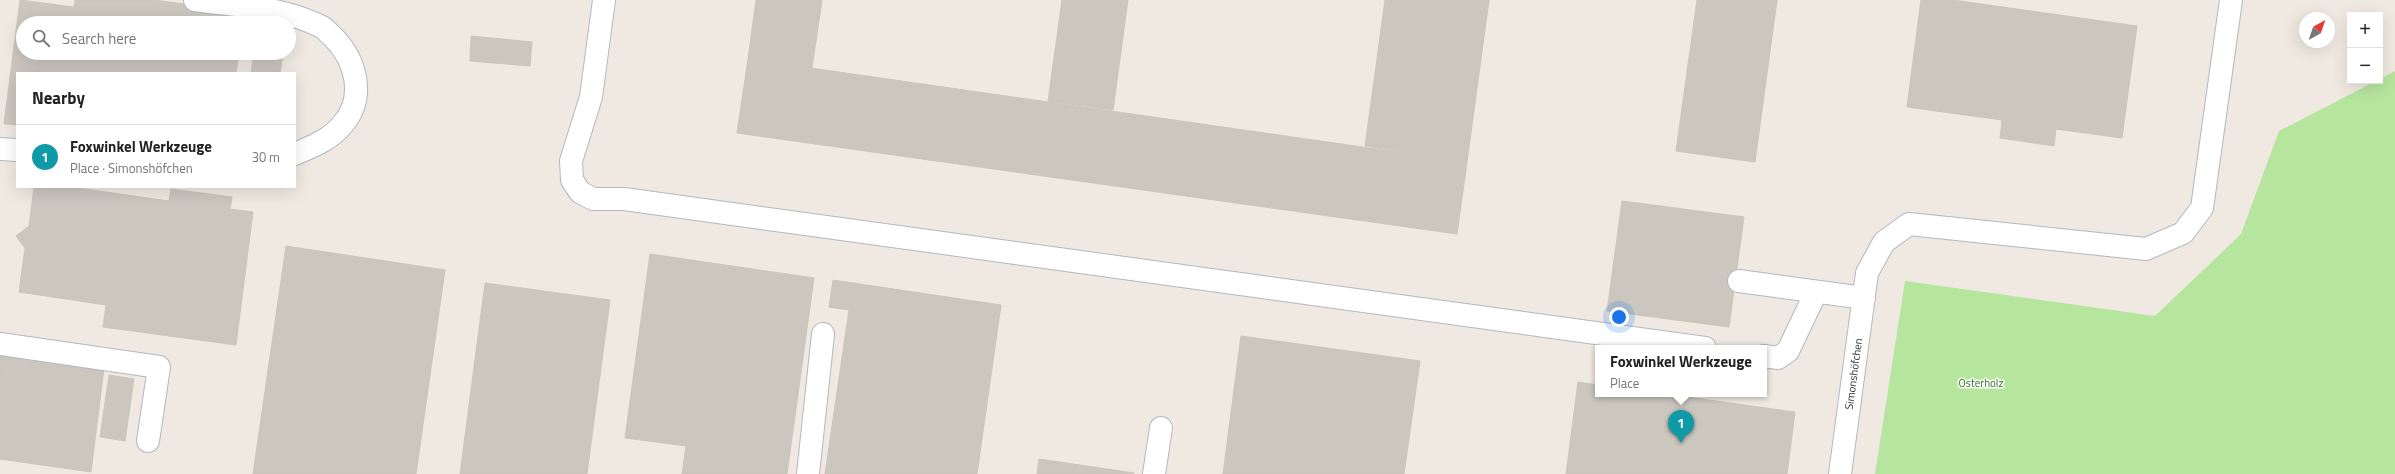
<!DOCTYPE html>
<meta charset="utf-8">
<style>
body{margin:0;font-family:"Titillium Web",sans-serif;background:#f2f2f2;color:#222}
.controls{position:absolute;right:12px;top:12px;display:grid;overflow:hidden;border-radius:0px;box-shadow:0 4px 16px #0002}
.controls button{width:36px;height:36px;display:grid;place-items:center;padding:0;border:0;border-bottom:1px solid #e0e0e0;background:#fff;color:#222;font:20px sans-serif}
.compass{position:absolute;left:2299px;top:12px;width:36px;height:36px;border-radius:50%;background:#fff;box-shadow:0 4px 16px #0002;rotate:40deg}
.you{position:absolute;left:1619px;top:317px;width:14px;height:14px;margin:-10px;border:3px solid #fff;border-radius:50%;background:#1a73e8;box-shadow:0 0 0 6px #1a73e833}
.badge{display:grid;place-items:center;width:26px;height:26px;border-radius:50%;background:#0f766e;color:#fff;font-size:13px;font-weight:700}
.pin{position:absolute;translate:-50% -33px;filter:drop-shadow(0 1px 2px #0008)}
.pin::after{content:'';position:absolute;top:21px;width:14px;height:12px;background:inherit;clip-path:polygon(0 0,100% 0,50% 100%)}
.popup{position:absolute;left:1595px;top:345px;width:172px;height:52px;box-sizing:border-box;display:grid;place-content:center;border-radius:0px;background:#fff;filter:drop-shadow(0 1px 3px #0005);font-size:13px;white-space:nowrap;color:#767676}
.popup b{font-size:15px;color:#222}
.popup::after{content:'';position:absolute;left:50%;top:100%;margin-left:-8px;border:8px solid transparent;border-top-color:#fff}
.list{margin:0;padding:0;list-style:none}
h2{display:flex;justify-content:space-between;align-items:center;height:52px;margin:0;padding:0 16px;font-size:17px}
h2 small{font-size:13px;font-weight:400;color:#767676}
.list li{display:grid;grid-template-columns:26px 1fr auto;gap:12px;align-items:center;box-sizing:border-box;height:64px;padding:0 16px;border-top:1px solid #e0e0e0}
.list b{display:block;font-size:15px;white-space:nowrap}
.list p{margin:0;font-size:13px;white-space:nowrap;color:#767676}
.list em{font-size:13px;font-style:normal;color:#767676}
.icon{flex:none;width:22px;height:22px;fill:none;stroke:currentColor;stroke-width:2;stroke-linecap:round;stroke-linejoin:round}
.map{position:relative;flex:none;width:2395px;height:474px;overflow:hidden}
.search{position:absolute;background:#fff;box-shadow:0 4px 16px #0002;left:16px;top:16px;width:280px;height:44px;display:flex;align-items:center;gap:10px;box-sizing:border-box;padding:0 14px;border-radius:22px;color:#767676;font-size:15px}
.panel{position:absolute;background:#fff;box-shadow:0 4px 16px #0002;left:16px;top:72px;width:280px;height:116px;border-radius:0px}
.map>svg:first-child{display:block}
</style>
<div class="map">
<svg width="2395" height="474" viewBox="0 0 2395 474">
<rect width="100%" height="100%" fill="#efe9e1"/>
<polygon fill="#b6e59e" points="2395,71 2395,474 1875,474 1905,281 2155,316 2241,234 2279,131 2376,81 2380,81 2380,79"/>
<g fill="#cbc7bf" stroke="#cbc5ba">
<polygon points="20,0 74,7 75,0 154,0 245,12 243,23 23,23 23,53 239,53 236,73 17,73 17,125 4,124"/>
<polygon points="756,0 822,0 812,68 748,59"/>
<polygon points="1062,0 1128,0 1113,110 1048,101"/>
<polygon points="1385,0 1489,0 1467,162 1365,146"/>
<polygon points="1697,0 1777,0 1755,162 1676,151"/>
<polygon points="1921,0 1953,0 2137,26 2122,138 2056,129 2054,146 2000,138 2002,120 1907,107"/>
<polygon points="471,36 532,42 530,66 470,61"/>
<polygon points="254,53 283,53 280,73 251,73"/>
<polygon points="748,59 1467,162 1457,234 737,133"/>
<polygon points="34,187 71,187 169,201 171,189 232,197 230,209 253,212 236,345 103,327 106,305 19,292 25,248 16,236 29,226"/>
<polygon points="1622,201 1744,217 1729,327 1607,311"/>
<polygon points="286,246 445,270 416,474 253,474"/>
<polygon points="650,254 814,278 787,474 682,474 686,446 625,438"/>
<polygon points="833,280 1001,305 977,474 825,474 849,310 829,307"/>
<polygon points="485,283 610,300 587,474 460,474"/>
<polygon points="1241,336 1420,361 1404,474 1223,474"/>
<polygon points="0,354 4,355 0,385"/>
<polygon points="4,355 104,368 91,472 0,459 0,385"/>
<polygon points="109,375 134,379 125,441 100,437"/>
<polygon points="1578,382 1598,385 1598,394 1665,394 1795,412 1787,474 1566,474"/>
<polygon points="1039,459 1134,473 1134,474 1037,474"/>
</g>
<g fill="none" stroke-linecap="round" stroke-linejoin="round">
<defs>
<g id="minor">
<path d="M 195,0 C 238,6 283,7 322,27 C 326,29 329,34 333,37 C 356,60 366,97 343,124 C 330,140 313,146 295,154"/>
<polyline points="604,0 591,97 571,161 572,180 580,192 593,199 624,199 1705,348"/>
<polyline points="0,149 17,150"/>
<polyline points="1739,281 1864,298"/>
<polyline points="0,344 159,367 148,441"/>
<polyline points="1764,356 1778,358 1788,351 1816,292"/>
<polyline points="808,474 823,334"/>
<polyline points="1154,474 1161,428"/>
<path id="s1" d="M 1840,474 L 1867,273 L 1884,242 L 1909,224 L 2146,249 L 2183,233 L 2202,208 L 2231,0"/>
</g>
</defs>
<use href="#minor" stroke="#b4b7c1" stroke-width="24"/>
<use href="#minor" stroke="#fff" stroke-width="22"/>
</g>
<g text-anchor="middle" stroke-width="3" stroke-linejoin="round" paint-order="stroke">
<g font-size="11" fill="#2e2e2e" stroke="#fff">
<text dy="4" stroke="none"><textPath href="#s1" startOffset="101">Simonshöfchen</textPath></text>
</g>
<g font-size="11" fill="#2c6e1b" stroke="#fff">
<text x="1981" y="387">Osterholz</text>
</g>
</g>
</svg>
<div class="controls">
<button>+</button>
<button>−</button>
</div>
<svg class="compass" viewBox="-18 -18 36 36"><path d="M0-13l5 13h-10z" fill="#e53935"/><path d="M0 13l5-13h-10z" fill="#767676"/></svg>
<div class="you"></div>
<div class="pin badge" style="left:1681px;top:443px;background:#0f9aa8">1</div>
<div class="popup"><b>Foxwinkel Werkzeuge</b>Place</div>
<div class="search"><svg class="icon" aria-label="search" viewBox="0 0 24 24"><circle cx="10" cy="10" r="6"/><path d="M15 15l6 6"/></svg>Search here</div>
<section class="panel">
<h2>Nearby<small></small></h2>
<ul class="list">
<li><span class="badge" style="background:#0f9aa8">1</span><div><b>Foxwinkel Werkzeuge</b><p>Place · Simonshöfchen</p></div><em>30 m</em></li>
</ul>
</section>
</div>
